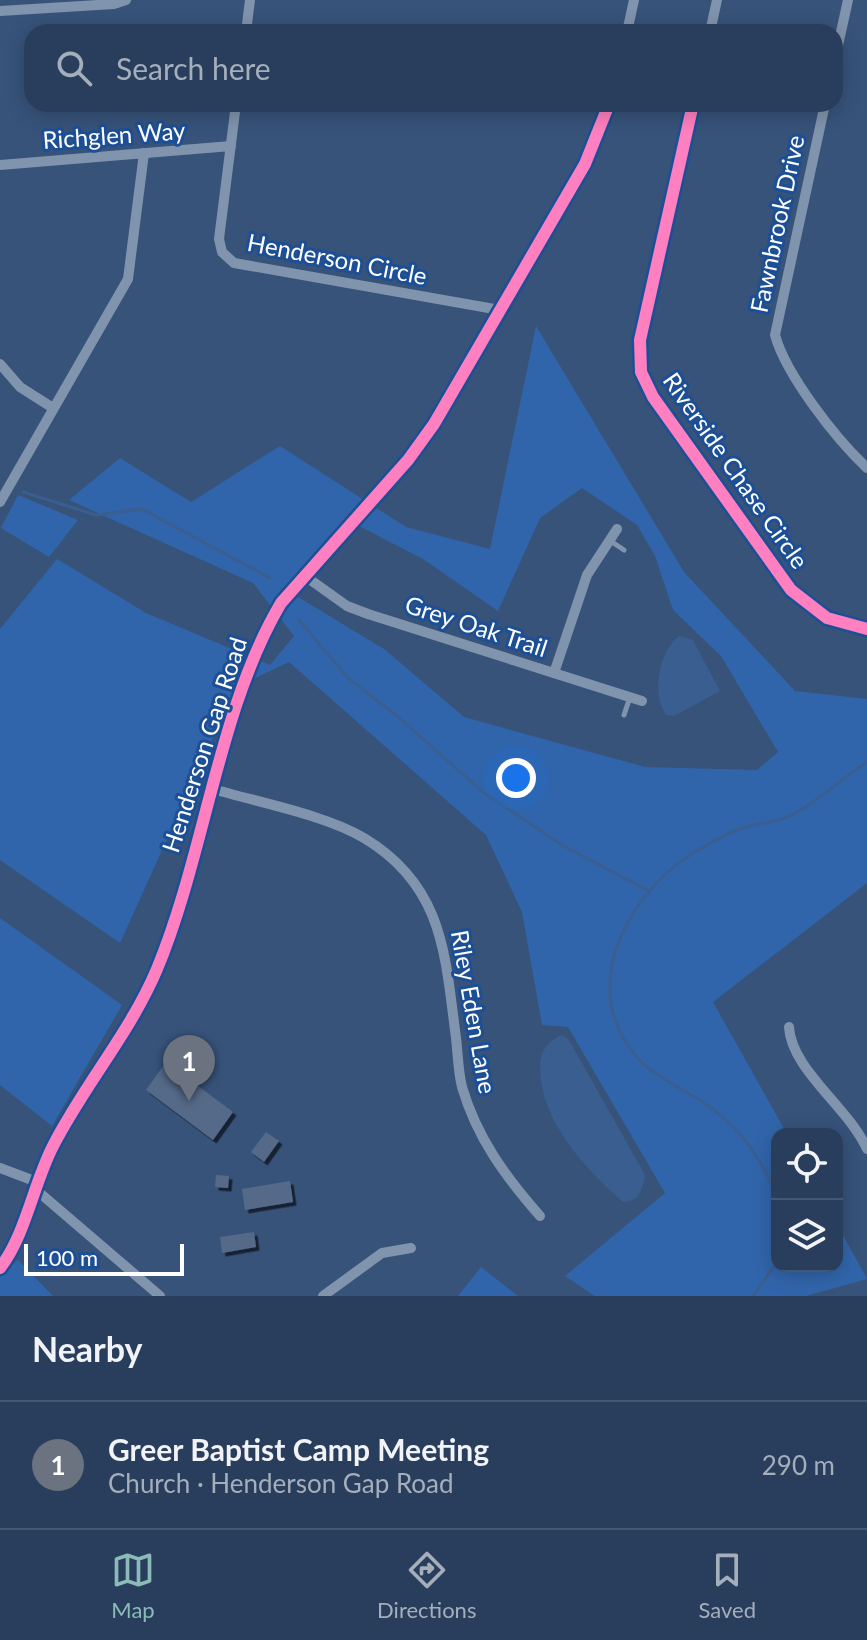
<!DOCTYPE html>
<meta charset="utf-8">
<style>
body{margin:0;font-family:Lato,sans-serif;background:#314562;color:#f1f3f6}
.controls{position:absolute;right:24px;bottom:24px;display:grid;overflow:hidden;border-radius:16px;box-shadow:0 4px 20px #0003}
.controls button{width:72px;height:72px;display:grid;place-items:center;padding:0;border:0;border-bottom:2px solid #455772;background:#293e5c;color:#f1f3f6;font:40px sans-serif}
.scale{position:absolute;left:24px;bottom:20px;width:160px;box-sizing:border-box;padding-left:8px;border:4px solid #fff;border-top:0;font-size:22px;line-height:28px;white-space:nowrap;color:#fff;-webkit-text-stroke:6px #1c4f95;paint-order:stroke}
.you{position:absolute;left:516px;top:778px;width:28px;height:28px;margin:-20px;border:6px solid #fff;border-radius:50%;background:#1a73e8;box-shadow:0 0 0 12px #1a73e833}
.badge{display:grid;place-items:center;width:52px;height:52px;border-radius:50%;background:#8bbbb9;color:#fff;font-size:26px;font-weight:700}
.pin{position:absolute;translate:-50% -66px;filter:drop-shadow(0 2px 4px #0008)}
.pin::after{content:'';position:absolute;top:42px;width:28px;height:24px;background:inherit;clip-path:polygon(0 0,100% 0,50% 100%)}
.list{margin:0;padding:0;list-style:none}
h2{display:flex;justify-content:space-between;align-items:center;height:104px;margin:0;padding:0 32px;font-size:34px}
h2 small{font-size:26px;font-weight:400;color:#a5aebb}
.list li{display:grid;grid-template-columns:52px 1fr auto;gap:24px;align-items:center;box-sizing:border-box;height:128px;padding:0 32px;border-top:2px solid #455772}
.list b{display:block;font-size:30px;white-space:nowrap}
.list p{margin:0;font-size:26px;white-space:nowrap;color:#a5aebb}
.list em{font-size:26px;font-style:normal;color:#a5aebb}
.icon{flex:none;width:44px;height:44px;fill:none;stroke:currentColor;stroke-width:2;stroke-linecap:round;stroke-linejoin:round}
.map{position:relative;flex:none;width:867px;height:1296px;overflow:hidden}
.search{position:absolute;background:#293e5c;box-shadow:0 4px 20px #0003;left:24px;right:24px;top:24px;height:88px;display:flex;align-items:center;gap:20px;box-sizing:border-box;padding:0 28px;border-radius:24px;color:#a5aebb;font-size:30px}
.sheet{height:232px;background:#293e5c}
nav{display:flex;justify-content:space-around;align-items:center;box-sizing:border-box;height:112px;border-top:2px solid #455772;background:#293e5c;font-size:22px;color:#a5aebb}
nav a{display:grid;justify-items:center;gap:4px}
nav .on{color:#8bbbb9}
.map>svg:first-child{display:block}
</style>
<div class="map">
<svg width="867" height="1296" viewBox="0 0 867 1296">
<defs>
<filter id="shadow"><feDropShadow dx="3.5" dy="3.5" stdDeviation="0" flood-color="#0009"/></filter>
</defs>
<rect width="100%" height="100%" fill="#37537a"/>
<g fill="#3165ab" fill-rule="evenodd">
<path d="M 536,326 L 684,572 L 795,691 L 867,699 L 867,883 L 713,1002 L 787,1134 L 777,1134 L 777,1266 L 837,1266 L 837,1224 L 867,1279 L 806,1296 L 595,1296 L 565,1276 L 665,1193 L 568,1027 L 542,1025 L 522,912 L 486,835 L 289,662 L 236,687 L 120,943 L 0,860 L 0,629 L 57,559 L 146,613 L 270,665 L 294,636 L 253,583 L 69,500 L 120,458 L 191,502 L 280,446 L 406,527 L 490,549 ZM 582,488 L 637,525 L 655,556 L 673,610 L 721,656 L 778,752 L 757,770 L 645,767 L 464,717 L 384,649 L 298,597 L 359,526 L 423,559 L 498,611 L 540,518 Z"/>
<polygon points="18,495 78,520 49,557 1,528"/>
<polygon points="0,918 122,1005 52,1126 0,1085"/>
<polygon points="18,1260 53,1296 0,1296 0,1274"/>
<polygon points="481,1267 518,1296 458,1296"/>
</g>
<g fill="#3b5e90">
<path d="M 679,636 L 693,640 L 720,691 L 674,716 L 666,715 C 651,693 659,652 679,636 Z"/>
<path d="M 562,1035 L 569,1040 L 645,1175 C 642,1190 640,1201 623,1202 C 584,1167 541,1122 540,1068 C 540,1052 547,1041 562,1035 Z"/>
</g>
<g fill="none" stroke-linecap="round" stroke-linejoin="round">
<g stroke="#3b5e90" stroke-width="3">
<polyline points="23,492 96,515 142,509 270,578"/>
<polyline points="299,620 348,678 397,716 483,792 562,845 647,890"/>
<path d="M 777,1194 C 758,1155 739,1125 701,1101 C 680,1087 653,1076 636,1056 C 573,984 634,882 707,845 C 719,838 732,831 745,827 C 760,823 779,822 792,815 C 820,800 841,779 867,762"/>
<polyline points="753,1296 777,1262"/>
</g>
</g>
<g fill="#546a89" filter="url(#shadow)">
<polygon points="166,1062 233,1112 213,1140 146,1090"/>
<polygon points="266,1132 279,1141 264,1162 251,1152"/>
<polygon points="216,1175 229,1176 228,1188 215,1187"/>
<polygon points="290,1181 293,1202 245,1210 242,1189"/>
<polygon points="254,1232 256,1247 222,1253 220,1237"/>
</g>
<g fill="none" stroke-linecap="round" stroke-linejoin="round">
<g stroke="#8194ad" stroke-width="5">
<polyline points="609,540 624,550"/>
<polyline points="624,715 630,697"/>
</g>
<g stroke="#8194ad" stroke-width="10">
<polyline points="0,11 114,4 126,0"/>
<polyline points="246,32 250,0"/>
<polyline points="627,32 634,0"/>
<polyline points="710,32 717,0"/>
<polyline points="835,59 848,0"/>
<polyline points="236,104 219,239 222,252 234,263 500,310"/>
<polyline points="693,104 640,340 641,372 653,397 791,590 827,618 867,629"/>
<path d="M 825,104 L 775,335 C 786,375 836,439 867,468"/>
<polyline points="0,165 231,146"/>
<polyline points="0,364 20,387 53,408"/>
<polyline points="0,502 128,279 144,153"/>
<polyline points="305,576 347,606 368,614 642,701"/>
<polyline points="554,673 587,575 617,529"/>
<path d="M 213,789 C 257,802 326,815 364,838 C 444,886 445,955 456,1038 C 458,1054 458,1071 462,1087 C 477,1138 505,1176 540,1216"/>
<path d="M 789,1027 C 791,1069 849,1108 867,1149"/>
<polyline points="0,1168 37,1182"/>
<polyline points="34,1188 160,1296"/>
<path d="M 0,1268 C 26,1234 33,1185 53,1146 C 84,1085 130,1033 157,969 C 205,854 218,709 281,603 L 408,460 L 434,424 L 585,164 L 609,104"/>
<polyline points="323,1296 382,1253 411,1248"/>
</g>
<defs>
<g id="cycleway">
<polyline points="693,104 640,340 641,372 653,397 791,590 827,618 867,629"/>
<path d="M 0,1268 C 26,1234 33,1185 53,1146 C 84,1085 130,1033 157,969 C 205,854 218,709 281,603 L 408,460 L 434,424 L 585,164 L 609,104"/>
</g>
</defs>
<use href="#cycleway" stroke="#1c4f95" stroke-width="17"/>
<use href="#cycleway" stroke="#ff80c0" stroke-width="12"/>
</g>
<g text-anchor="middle" stroke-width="6" stroke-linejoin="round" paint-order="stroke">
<g font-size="24" fill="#fff" stroke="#1c4f95">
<text transform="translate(114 136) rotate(-4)" y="8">Richglen Way</text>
<text transform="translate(778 224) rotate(-78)" y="8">Fawnbrook Drive</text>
<text transform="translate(337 260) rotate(11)" y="8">Henderson Circle</text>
<text transform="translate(735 471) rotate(55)" y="8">Riverside Chase Circle</text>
<text transform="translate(476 627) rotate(18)" y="8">Grey Oak Trail</text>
<text transform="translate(205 745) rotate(-72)" y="8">Henderson Gap Road</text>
<text transform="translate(473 1012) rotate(80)" y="8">Riley Eden Lane</text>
</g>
</g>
</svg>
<div class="controls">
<button><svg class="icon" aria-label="locate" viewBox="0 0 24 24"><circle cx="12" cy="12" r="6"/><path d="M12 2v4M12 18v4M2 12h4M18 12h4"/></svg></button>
<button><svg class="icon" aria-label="layers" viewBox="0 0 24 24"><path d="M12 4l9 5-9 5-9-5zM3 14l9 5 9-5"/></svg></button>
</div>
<div class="scale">100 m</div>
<div class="you"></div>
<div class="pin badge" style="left:189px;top:1101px;background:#6b7280">1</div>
<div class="search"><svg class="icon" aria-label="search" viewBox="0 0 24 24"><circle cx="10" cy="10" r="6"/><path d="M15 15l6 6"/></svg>Search here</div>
</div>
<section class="sheet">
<h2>Nearby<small></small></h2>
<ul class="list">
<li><span class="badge" style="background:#6b7280">1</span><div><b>Greer Baptist Camp Meeting</b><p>Church · Henderson Gap Road</p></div><em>290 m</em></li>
</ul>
</section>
<nav>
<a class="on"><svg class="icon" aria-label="map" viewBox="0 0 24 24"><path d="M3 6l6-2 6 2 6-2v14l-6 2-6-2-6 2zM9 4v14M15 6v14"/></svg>Map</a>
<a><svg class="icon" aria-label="directions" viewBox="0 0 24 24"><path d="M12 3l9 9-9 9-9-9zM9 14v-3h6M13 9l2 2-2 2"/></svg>Directions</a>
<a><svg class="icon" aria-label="saved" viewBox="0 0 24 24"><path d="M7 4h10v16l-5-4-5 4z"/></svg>Saved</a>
</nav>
